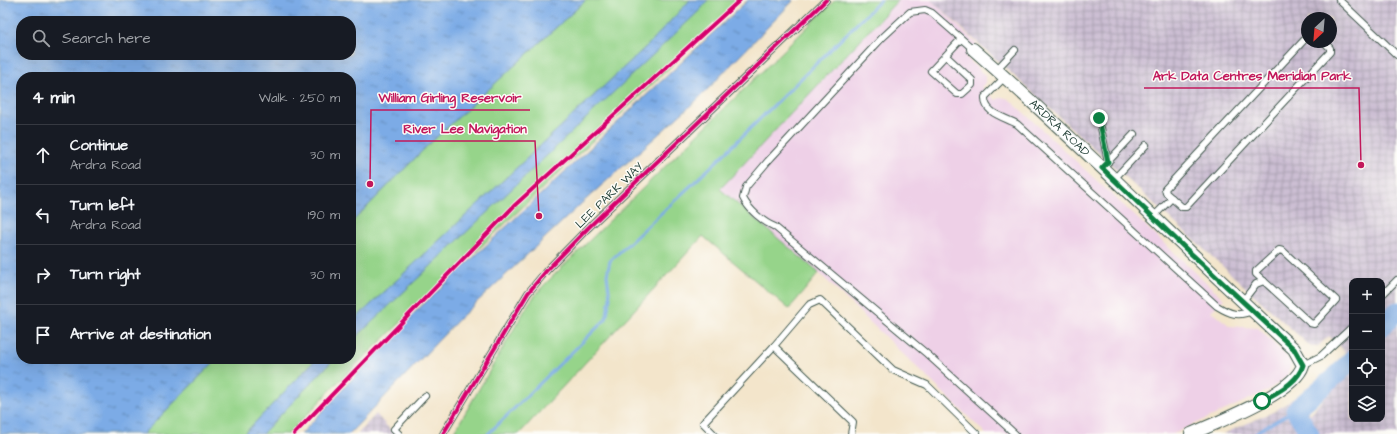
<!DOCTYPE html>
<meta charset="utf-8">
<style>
body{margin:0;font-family:"Architects Daughter",sans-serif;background:#242831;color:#f1f3f6}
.controls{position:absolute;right:12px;bottom:12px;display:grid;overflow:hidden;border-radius:8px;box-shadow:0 4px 16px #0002}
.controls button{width:36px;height:36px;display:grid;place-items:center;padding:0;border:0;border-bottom:1px solid #363941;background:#171b24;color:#f1f3f6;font:20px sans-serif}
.compass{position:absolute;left:1301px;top:12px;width:36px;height:36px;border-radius:50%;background:#171b24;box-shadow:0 4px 16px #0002;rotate:206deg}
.stop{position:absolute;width:12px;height:12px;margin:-9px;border:3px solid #0b8043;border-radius:50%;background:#fff}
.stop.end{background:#0b8043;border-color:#fff;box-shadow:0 1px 4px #0008}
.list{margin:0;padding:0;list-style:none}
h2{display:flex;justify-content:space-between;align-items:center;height:52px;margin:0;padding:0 16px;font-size:17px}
h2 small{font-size:13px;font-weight:400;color:#9ea1a6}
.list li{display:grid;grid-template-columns:26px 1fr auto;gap:12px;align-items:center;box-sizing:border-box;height:60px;padding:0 16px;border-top:1px solid #363941}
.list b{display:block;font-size:15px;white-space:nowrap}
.list p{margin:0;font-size:13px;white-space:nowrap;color:#9ea1a6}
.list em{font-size:13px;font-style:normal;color:#9ea1a6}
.icon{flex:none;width:22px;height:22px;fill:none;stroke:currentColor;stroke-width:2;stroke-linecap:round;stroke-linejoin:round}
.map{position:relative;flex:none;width:1397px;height:434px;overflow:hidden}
.search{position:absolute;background:#171b24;box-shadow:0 4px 16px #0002;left:16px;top:16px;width:340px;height:44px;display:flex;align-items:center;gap:10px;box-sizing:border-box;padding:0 14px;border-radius:16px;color:#9ea1a6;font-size:15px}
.panel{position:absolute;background:#171b24;box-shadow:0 4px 16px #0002;left:16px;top:72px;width:340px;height:292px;border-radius:16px}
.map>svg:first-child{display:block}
</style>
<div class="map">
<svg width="1397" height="434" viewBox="0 0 1397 434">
<defs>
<pattern id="industrial-grid" width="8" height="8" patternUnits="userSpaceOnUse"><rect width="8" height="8" fill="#ccbed3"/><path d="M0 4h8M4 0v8" fill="none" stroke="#a59cac"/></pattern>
<pattern id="water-ripples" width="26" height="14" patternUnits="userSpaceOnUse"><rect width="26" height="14" fill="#7cabe6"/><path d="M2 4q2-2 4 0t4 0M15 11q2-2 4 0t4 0" fill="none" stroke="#658cbb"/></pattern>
</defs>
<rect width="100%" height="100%" fill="#fdfcf7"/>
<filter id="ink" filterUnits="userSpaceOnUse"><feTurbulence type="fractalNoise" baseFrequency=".025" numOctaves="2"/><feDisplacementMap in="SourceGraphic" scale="8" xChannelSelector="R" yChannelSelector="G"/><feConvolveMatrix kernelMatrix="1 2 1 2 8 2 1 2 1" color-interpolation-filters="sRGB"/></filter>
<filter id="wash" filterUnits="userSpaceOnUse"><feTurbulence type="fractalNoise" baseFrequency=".012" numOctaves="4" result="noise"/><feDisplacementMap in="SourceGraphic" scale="16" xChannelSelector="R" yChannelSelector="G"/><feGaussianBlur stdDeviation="0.9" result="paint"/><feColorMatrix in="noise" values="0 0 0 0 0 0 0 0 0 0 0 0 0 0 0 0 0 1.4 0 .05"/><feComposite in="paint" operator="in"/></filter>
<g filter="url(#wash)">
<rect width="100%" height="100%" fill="#f3e5cb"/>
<polygon fill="#eed0e7" points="898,0 931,0 977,44 966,57 985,76 985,83 981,87 996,100 1002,97 1009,99 1224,299 1211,311 1230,326 1258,328 1287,357 1291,365 1287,376 1267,391 1173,434 986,434 819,273 720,189"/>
<g fill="url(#industrial-grid)" fill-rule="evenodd">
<path d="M 931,0 L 1397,0 L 1397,301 L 1382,317 L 1382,281 L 1352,281 L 1352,349 L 1347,354 L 1329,336 L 1318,346 L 1311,347 ZM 1307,18 L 1331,18 L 1331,42 L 1307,42 Z"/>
<polygon points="1397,320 1397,434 1223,434 1275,411 1297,396 1310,414 1352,368 1352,419 1382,419 1382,336"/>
<polygon points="376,414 394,434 357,434"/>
</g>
<g fill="#96d48a" stroke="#5a885f">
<polygon points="586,0 690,0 650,43 351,323 351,223 427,146"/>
<polygon points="708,0 741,0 338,382 289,434 262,434 334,359 351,359 351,342 700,9"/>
<polygon points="835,0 898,0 720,189 819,273 789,309 703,236 519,434 453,434 529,303 544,285"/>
<polygon points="217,359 316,359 244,434 143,434"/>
</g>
<g fill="url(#water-ripples)" stroke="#4e748d" fill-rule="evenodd">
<path d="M 0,0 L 586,0 L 427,146 L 351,223 L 351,77 L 21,77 L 21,359 L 217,359 L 143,434 L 0,434 ZM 21,21 L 351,21 L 351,55 L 21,55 Z"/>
<polygon points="690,0 708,0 701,9 351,342 351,323 650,43"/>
<polygon points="748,0 794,0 699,98 582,203 460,318 349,434 301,434 412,315"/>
<polygon points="316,359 334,359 262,434 244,434"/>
</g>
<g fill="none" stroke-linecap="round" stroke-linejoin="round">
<g stroke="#7cabe6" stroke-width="3">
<polyline points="488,434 606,319 610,298 607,275 610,261 715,163 881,0"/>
<polyline points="1256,434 1258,431 1295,410"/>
</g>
<g stroke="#7cabe6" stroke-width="19">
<polyline points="1382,327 1397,311"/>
<polyline points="1310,434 1295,410 1339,373 1352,359"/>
</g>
</g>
</g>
<g filter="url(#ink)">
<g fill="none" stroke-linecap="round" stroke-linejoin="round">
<defs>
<g id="lane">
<polyline points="1339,0 1397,55"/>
<polyline points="1307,37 1165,189 1166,193 1182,207 1186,207 1330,52 1330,48 1324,42"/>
<path d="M 973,49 L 932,13 L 925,10 L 910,12 L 882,38 L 768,161 L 746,187 L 743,198 C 749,210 763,222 775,227 L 927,354 L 1015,434"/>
<polyline points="946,56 972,80 972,85 962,94 957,94 931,71 961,39"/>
<polyline points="996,70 1015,50"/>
<path d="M 1005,77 L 985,97 C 984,114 1005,117 1017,124 L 1217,306 C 1230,314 1238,317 1252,311"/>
<polyline points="1099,118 1108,162"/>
<polyline points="1102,168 1134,134"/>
<polyline points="1114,179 1146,145"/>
<polyline points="1153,217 1172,198"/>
<polygon points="1279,250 1283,251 1336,300 1314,324 1310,323 1256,274 1256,271"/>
<polyline points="1382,295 1397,280"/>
<polyline points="1242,302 1256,284 1264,281"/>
<polyline points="1303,365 1321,356 1352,327"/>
<polyline points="399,434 394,429 425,396"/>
<polyline points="443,434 528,293 547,270 588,228 826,0"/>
<polyline points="714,434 703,423 774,346"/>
<polyline points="851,434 853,422 774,346 809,305 820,300 893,370 927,385 977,434"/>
</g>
<g id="street">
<path id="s1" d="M 973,49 C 1083,145 1186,251 1294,349 L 1303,365 C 1295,393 1217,422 1191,434"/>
</g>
</defs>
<use href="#lane" stroke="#3f564b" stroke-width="8"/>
<use href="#street" stroke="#3f564b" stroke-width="14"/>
<use href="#lane" stroke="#fff" stroke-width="6"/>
<use href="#street" stroke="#fff" stroke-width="12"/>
<defs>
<g id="cycleway">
<polyline points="294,434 515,205 740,0"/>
<polyline points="443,434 528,293 547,270 588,228 826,0"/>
</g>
</defs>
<use href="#cycleway" stroke="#fdfcf7" stroke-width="6"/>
<use href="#cycleway" stroke="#d6006c" stroke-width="4"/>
</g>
</g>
<g fill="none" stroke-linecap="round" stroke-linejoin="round" filter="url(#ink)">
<path stroke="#0b8043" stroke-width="5" d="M 1099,118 L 1108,162 L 1102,168 L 1186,249 L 1294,349 L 1303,365 C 1298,383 1277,392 1262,401"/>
</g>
<g text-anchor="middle" stroke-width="3" stroke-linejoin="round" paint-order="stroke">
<g font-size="12" fill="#1f3d34" stroke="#fdfcf7">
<text dy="4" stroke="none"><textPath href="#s1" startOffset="117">ARDRA ROAD</textPath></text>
<text transform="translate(609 195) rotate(-44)" y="4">LEE PARK WAY</text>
</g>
</g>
<path fill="none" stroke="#c2185b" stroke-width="1.5" d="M1361 165L1359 88H1144M370 184L371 110H530M539 216L535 141H395"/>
<g fill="#c2185b" stroke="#fdfcf7" stroke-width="1.5">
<circle cx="1361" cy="165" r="4"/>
<circle cx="370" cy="184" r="4"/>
<circle cx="539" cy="216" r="4"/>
</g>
<g font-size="13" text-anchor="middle" font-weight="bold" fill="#c2185b" stroke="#fdfcf7" stroke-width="3" stroke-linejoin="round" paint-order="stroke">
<text x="1252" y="80">Ark Data Centres Meridian Park</text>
<text x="450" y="102">William Girling Reservoir</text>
<text x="465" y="133">River Lee Navigation</text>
</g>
</svg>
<div class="controls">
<button>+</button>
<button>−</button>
<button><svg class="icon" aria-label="locate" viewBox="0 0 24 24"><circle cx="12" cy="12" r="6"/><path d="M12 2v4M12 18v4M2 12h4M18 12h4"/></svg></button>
<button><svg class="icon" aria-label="layers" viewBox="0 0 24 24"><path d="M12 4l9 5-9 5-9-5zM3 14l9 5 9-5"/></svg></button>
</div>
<svg class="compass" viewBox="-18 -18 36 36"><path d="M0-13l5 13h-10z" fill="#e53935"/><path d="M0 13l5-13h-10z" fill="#9ea1a6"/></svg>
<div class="stop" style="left:1262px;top:401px"></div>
<div class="stop end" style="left:1099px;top:118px"></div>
<div class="search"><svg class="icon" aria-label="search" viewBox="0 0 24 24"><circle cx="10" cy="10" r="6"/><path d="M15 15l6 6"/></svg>Search here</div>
<section class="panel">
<h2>4 min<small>Walk · 250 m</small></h2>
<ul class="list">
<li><svg class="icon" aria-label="ahead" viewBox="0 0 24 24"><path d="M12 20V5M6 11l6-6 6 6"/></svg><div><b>Continue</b><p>Ardra Road</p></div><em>30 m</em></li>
<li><svg class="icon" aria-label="left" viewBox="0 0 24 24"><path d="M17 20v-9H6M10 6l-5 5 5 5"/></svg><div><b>Turn left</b><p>Ardra Road</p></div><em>190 m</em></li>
<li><svg class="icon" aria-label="right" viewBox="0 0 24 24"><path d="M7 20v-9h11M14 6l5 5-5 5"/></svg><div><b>Turn right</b></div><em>30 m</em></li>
<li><svg class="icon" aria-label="arrive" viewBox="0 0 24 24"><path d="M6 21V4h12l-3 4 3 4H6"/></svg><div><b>Arrive at destination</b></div></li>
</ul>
</section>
</div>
